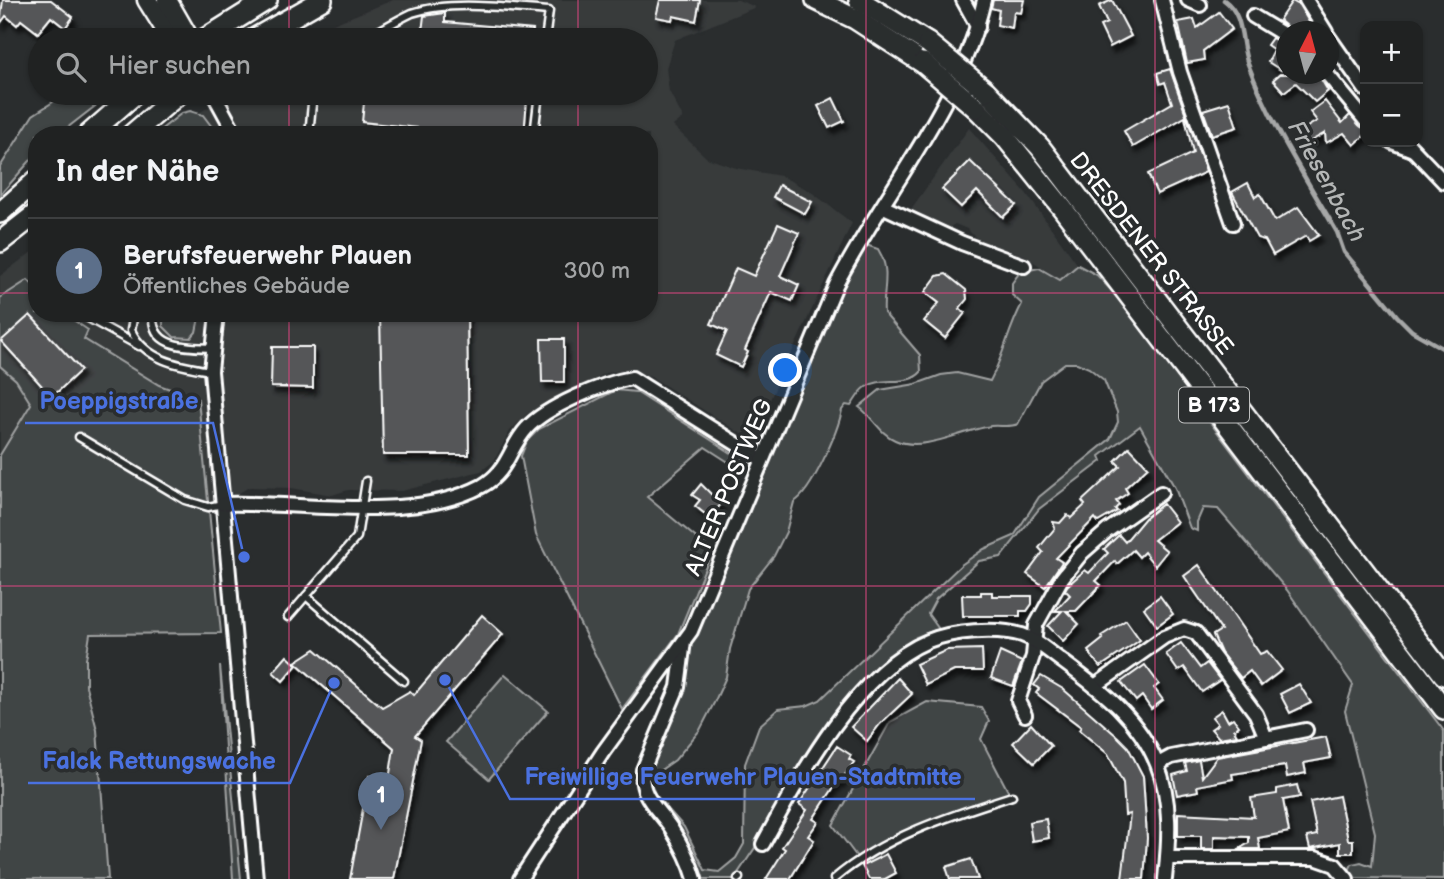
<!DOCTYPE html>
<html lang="de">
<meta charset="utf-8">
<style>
body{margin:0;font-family:"Balsamiq Sans",sans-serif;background:#282a2a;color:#f1f3f6}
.controls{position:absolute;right:21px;top:21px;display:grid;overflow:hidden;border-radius:14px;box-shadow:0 2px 5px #0004}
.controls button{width:63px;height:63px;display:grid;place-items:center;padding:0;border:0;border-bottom:2px solid #3d3f40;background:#202222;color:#f1f3f6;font:35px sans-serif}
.compass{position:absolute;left:1276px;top:21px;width:63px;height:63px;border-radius:50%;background:#202222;box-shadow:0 2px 5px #0004;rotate:6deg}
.you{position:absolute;left:786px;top:371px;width:24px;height:24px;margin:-18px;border:5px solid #fff;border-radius:50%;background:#1a73e8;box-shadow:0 0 0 10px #1a73e833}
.badge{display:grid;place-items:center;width:46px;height:46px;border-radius:50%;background:#8bbbb9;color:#fff;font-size:23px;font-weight:700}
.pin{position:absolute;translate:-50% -58px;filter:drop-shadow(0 2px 4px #0008)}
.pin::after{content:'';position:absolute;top:37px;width:24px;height:21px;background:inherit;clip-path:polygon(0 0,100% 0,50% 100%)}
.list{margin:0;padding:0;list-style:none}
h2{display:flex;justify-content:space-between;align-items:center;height:91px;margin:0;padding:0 28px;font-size:30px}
h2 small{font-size:23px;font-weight:400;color:#a2a4a5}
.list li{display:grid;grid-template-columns:46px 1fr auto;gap:21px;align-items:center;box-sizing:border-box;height:105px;padding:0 28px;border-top:2px solid #3d3f40}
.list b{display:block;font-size:26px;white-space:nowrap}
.list p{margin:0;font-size:23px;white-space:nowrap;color:#a2a4a5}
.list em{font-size:23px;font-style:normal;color:#a2a4a5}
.icon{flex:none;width:38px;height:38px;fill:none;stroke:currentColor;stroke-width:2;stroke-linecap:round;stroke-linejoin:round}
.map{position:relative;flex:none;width:1444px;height:879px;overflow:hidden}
.search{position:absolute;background:#202222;box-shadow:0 2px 5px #0004;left:28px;top:28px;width:630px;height:77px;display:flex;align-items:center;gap:18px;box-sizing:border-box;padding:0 24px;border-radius:38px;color:#a2a4a5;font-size:26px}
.panel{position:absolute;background:#202222;box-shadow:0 2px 5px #0004;left:28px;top:126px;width:630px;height:196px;border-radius:28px}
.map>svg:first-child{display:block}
</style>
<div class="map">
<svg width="1444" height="879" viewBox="0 0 1444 879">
<defs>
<filter id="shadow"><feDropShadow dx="3.5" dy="6" stdDeviation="2" flood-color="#0009"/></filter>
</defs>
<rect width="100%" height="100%" fill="#2a2d2e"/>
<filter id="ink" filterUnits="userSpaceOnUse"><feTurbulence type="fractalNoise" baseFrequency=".0143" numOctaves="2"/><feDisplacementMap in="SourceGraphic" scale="14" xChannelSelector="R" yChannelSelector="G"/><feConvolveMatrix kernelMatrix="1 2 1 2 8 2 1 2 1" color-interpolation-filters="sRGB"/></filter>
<g filter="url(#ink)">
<g fill="#373a3b">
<polygon points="393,0 738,0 756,7 675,40 666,68 669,91 683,118 673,126 707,158 736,168 781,176 810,191 852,223 754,434 746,437 650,376 627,370 606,373 527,414 510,431 494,461 481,471 402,491 348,490 332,495 291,488 249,487 208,512 31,405 0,455 0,276 37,248 37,313 649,313 649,135 166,135 179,123 236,93 646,93 646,40 293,40"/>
<polygon points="969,128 1026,193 1078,265 1060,280 1025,256 979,241 967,229 955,224 948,228 911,209"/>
</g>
<g fill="#414445" stroke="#a0a2a2" stroke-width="2">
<polygon points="67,93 112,93 58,135 37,135 37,153 0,195 0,167 33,115"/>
<polygon points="190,111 203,115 218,135 154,135 182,113"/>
<path d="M 866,245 L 878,249 C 892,271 882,290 884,313 L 920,355 L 921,372 C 908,387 882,376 866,387 C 859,392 856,399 851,406 L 846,405 L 842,410 C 838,431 812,492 794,502 L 786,532 L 774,556 L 748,589 L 730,649 L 726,677 L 714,703 L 700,730 L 675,760 L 655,774 L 651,784 L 652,791 L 684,827 L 705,870 L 719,872 L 736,858 L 744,844 L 745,764 L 759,726 L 778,709 L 806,706 L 820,700 L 961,565 L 984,549 L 1014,536 L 1039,497 L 1110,439 L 1118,422 L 1117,412 L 1104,380 L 1089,368 L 1077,363 L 1065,363 L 1041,381 L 1018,424 C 1009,428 1001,425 991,426 C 963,430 923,453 895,440 C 880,434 872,416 859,407 L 880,390 L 916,384 L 941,375 L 957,373 L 990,381 C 1004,355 1008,330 1022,304 L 1012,295 L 1012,283 L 1020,272 L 1039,268 L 1060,280 L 1078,265 L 1097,275 L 1129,310 L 1215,429 L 1444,731 L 1444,879 L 1353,878 L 1349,870 L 1352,864 L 1361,862 L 1372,866 L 1375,833 L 1345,711 L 1353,685 L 1287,590 L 1218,509 L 1203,508 L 1197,522 L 1197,531 L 1190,528 L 1175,488 L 1140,426 L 1100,456 L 1102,461 L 1039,509 L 1001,557 L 979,561 L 936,599 L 928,614 L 941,632 L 935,630 L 916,637 L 918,642 L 862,689 L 736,876 L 733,879 L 701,879 L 674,825 L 652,795 L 647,775 L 649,767 L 686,680 L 690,640 L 826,315 L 860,248 Z"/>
<polygon points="28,280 37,289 37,313 63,313 88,330 84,339 159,385 198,399 221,633 90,634 86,659 86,686 97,730 108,879 0,879 0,455 31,404 16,380 0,366 0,298"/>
<polygon points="163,313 200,313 196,332 191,338 174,337 163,326"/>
<polygon points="616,390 636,392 747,463 744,472 705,447 647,497 712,551 678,634 622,709 536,535 521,456 527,441 539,429"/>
<polygon points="220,666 241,879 233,879"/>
<polygon points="505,674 548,711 489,779 446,742"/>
<polygon points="927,702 981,707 989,721 981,739 1009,793 886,840 857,857 833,825 890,722"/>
</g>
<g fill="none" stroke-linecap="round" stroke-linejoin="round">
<path stroke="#a6a7a7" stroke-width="4.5" d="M 1224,0 C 1245,15 1240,43 1248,64 C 1270,123 1305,177 1337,232 L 1344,252 L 1397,316 L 1412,331 L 1444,349"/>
</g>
<g fill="#555758" stroke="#fff" stroke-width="2" filter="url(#shadow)">
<polygon points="3,0 51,0 73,17 65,28 51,17 38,33 21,20 17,25 6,16 0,24"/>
<polygon points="660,0 700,0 696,21 673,16 672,20 656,17"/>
<polygon points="993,0 1024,0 1021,13 1014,12 1012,28 997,25 999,10 991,8"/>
<polygon points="1112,0 1131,36 1110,47 1100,26 1107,23 1099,6"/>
<polygon points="1292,1 1299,5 1315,32 1293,32 1279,20"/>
<polygon points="1219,12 1232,29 1203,51 1204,60 1187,63 1178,22 1194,19 1197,28"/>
<polygon points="445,13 445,22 533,30 532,40 421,40 424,16"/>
<polygon points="1272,38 1286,45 1286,61 1281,70 1268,62 1274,50 1267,45"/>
<polygon points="1170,69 1206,172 1157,194 1148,174 1193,153 1185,117 1133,147 1124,131 1172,103 1165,82 1160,84 1157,73"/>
<polygon points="1280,74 1318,74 1328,91 1315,102 1296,83 1284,92 1273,80"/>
<polygon points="365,93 489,93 489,96 527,99 524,135 485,135 362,122"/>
<polygon points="833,98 844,121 829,128 818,106"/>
<polygon points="1325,101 1342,123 1350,115 1365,129 1365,135 1354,145 1344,133 1326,143 1325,133 1309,142 1302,130 1317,121 1310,112"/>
<polygon points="1229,102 1237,127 1212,135 1203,110"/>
<polygon points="970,161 1016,205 1003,217 977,191 961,207 942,189"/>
<polygon points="1248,183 1255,197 1260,194 1275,221 1298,207 1319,235 1309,241 1306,236 1273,255 1265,240 1257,238 1232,192"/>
<polygon points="779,185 812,202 805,214 773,197"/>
<polygon points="778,224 799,233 780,276 799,285 792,301 771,292 745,350 748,352 741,367 716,355 727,331 711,324 736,268 754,276"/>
<polygon points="946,274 966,290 967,299 959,309 965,313 945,338 924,321 939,303 925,292 937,276"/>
<polygon points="380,313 467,313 469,455 383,455"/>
<polygon points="30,315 81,370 52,397 1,341"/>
<polygon points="541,339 564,339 564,382 542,382"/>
<polygon points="272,347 313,347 313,388 271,387"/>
<polygon points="1129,447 1148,467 1125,488 1128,493 1116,501 1119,505 1115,509 1117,511 1098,522 1095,518 1056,558 1062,562 1045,587 1027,574 1043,552 1039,548 1055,528 1053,522 1060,523 1067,515 1071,518 1085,505 1082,501 1120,466 1115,461"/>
<polygon points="701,484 721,504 710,518 695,506 700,500 692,495"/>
<polygon points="1163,504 1177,522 1154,540 1167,551 1155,566 1144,552 1139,557 1133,550 1117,564 1115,561 1096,581 1101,585 1076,611 1066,611 1079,624 1063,641 1048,626 1062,611 1055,611 1070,595 1065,590 1067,586 1085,570 1089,573 1108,553 1104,549 1119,535 1125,542 1145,518"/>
<polygon points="1199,565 1260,654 1267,651 1282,670 1261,686 1250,671 1241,678 1221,653 1213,635 1221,630 1184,576"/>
<polygon points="981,592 992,592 992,596 1032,596 1032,604 1027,611 1020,611 1020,616 963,616 962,595 981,595"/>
<polygon points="1160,596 1173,614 1157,626 1144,608"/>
<polygon points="482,615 503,634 415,736 421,740 394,879 350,879 369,776 389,780 394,748 295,662 315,649 382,707 410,691 414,695"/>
<polygon points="1126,620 1140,640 1100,667 1088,651 1103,639 1101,636"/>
<polygon points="1181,643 1200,668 1207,663 1220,680 1202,692 1184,667 1178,671 1166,654"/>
<polygon points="982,649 983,671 954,671 926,685 916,664 947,650"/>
<polygon points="1000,652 1022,662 1013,686 991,678"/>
<polygon points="287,656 297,665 283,681 273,672"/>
<polygon points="1145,665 1159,684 1154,688 1163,700 1151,709 1142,696 1136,701 1121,682"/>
<polygon points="1041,676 1063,689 1118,737 1128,747 1143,776 1147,838 1144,879 1122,879 1130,814 1125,815 1123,783 1108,754 1079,730 1081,727 1036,693 1039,689 1034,685"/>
<polygon points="898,678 912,694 880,724 867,741 851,727"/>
<polygon points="1299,684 1311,703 1290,713 1280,694"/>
<polygon points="1222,710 1228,721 1233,718 1239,726 1234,730 1237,735 1219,738 1211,729 1218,724 1212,717"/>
<polygon points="1031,724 1051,746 1034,763 1013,743"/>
<polygon points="1326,737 1331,758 1304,763 1306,773 1287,777 1285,766 1232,774 1233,779 1197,786 1198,791 1177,795 1173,775 1187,771 1185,763 1199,760 1202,777 1217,757"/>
<polygon points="837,746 851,755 849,759 854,762 840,782 838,781 813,819 818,822 808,836 814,840 790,879 766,879 785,849 782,847 807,810 799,804"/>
<polygon points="1297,785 1300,797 1283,800 1289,832 1258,838 1260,849 1239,849 1249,843 1249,837 1214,836 1214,849 1201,849 1201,836 1178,836 1178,813 1254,817 1251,798 1277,794 1277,789"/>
<polygon points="1339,796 1348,840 1353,840 1353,853 1340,853 1340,843 1310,849 1307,837 1317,835 1310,802"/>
<polygon points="1046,819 1049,838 1032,841 1029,822"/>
<polygon points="886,854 896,873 885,879 869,879 862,866"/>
<polygon points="971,859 978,879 950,879 946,867"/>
</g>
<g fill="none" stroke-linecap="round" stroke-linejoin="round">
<defs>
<g id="service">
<path d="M 363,40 C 379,31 395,21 412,13 C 451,0 507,8 549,11 L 545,40"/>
<polyline points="309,135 313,93"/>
<polyline points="534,135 539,93"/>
<polyline points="79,313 139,346"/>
<path d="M 134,313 L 131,330 C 145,361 181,366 211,371"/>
<path d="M 153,313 C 150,349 187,347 213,348"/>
<polyline points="79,437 185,500 208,507 223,504"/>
<polyline points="306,596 404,681"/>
<polyline points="288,617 357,537 366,481"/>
<polyline points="738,879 739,878"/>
<path d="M 834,879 C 885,836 949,816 1012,796"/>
</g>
<g id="minor">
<polyline points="963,0 978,27"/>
<polyline points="1162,0 1180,72 1233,223"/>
<polyline points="1188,0 1200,5"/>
<polyline points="1306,0 1326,32"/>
<polyline points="1253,16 1286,36"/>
<polyline points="1328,36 1365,89"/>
<polyline points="1327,74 1365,120"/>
<polyline points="213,93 236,135"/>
<polyline points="1392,142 1413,150"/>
<polyline points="1406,142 1444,182"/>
<polyline points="884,207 962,243 1024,266"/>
<polyline points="217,313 211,371 256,879"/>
<path d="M 223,504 C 303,501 409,524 482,486 C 509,471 509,447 527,428 C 546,407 603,383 632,378 L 762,460"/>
<path d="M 684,641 L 678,687 L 643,770 C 639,797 658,808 671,828 C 681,844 690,861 695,879"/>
<polyline points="1095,686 1164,637 1184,629 1196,633 1256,714 1266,738"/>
<polyline points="1025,715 1018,701 1033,656 1036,625 1062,578 1082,553 1107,531 1161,493"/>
<polyline points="1158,764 1171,757 1306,730"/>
<path d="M 763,844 C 799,778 855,672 928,641 C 952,631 996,627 1022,635 C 1037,640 1049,652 1062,661 C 1101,690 1138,717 1157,764 C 1172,800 1169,841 1165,879"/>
<polyline points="1167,858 1315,858 1335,865 1347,879"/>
<path d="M 520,879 L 603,752 L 691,631 L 836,285 C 885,190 960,106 984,0"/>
</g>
<g id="secondary">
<polyline points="147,0 172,40"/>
<polyline points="167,0 190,40"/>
</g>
<g id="primary">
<polyline points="816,0 855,19 923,63"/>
<polyline points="859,0 928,43"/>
<polyline points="203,40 267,0"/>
<polyline points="252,40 322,0"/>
<polyline points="986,91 1040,147 1444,675"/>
<polyline points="976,108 1005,137 1063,209 1444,709"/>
<polyline points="88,135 136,93"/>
<polyline points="131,135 180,93"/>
<polyline points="0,213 37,180"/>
<polyline points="0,242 37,213"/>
</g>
</defs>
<use href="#service" stroke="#fff" stroke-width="11"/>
<use href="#minor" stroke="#fff" stroke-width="18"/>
<use href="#secondary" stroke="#fff" stroke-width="23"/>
<use href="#primary" stroke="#fff" stroke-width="24"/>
<use href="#service" stroke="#2a2d2e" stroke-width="6"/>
<use href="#minor" stroke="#2a2d2e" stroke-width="12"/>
<use href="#secondary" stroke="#2a2d2e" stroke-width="18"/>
<use href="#primary" stroke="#2a2d2e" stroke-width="19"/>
<defs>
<g id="primary-bridge">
<polyline points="928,43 986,91"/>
<polyline points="923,63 976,108"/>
</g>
</defs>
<use href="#primary-bridge" stroke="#fff" stroke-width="24" stroke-linecap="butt"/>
<use href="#primary-bridge" stroke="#2a2d2e" stroke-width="19"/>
</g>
</g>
<path fill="none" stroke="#ce467c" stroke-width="2" stroke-opacity="0.55" d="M 289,0 L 289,40M 578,0 L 578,40M 866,0 L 866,879M 1155,0 L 1155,879M 289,93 L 289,135M 578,93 L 578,135M 0,293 L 37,293M 649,293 L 1444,293M 289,313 L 289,879M 578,313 L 578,879M 0,586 L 1444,586"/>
<g text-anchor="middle" stroke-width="7" stroke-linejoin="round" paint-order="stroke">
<rect fill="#2a2d2e" stroke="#bfc0c0" stroke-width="2" x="1179" y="387.5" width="70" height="35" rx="5"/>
<g font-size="21" font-weight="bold" fill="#fff">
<text x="1214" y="412">B 173</text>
</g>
<g font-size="23" fill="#fff" stroke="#2a2d2e">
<text transform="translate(1152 253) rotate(52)" y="8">DRESDENER STRASSE</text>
<text transform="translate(728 487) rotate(-67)" y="8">ALTER POSTWEG</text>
</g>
<g font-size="24" font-style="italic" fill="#b4b6b6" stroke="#2a2d2e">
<text transform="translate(1327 181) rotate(61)" y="8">Friesenbach</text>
</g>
</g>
<path fill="none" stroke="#4a71e0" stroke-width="2.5" d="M244 557L213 423H25M334 683L290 783H28M445 680L510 799H975"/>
<g fill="#4a71e0" stroke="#2a2d2e" stroke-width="2.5">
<circle cx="244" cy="557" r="7"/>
<circle cx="334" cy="683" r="7"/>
<circle cx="445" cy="680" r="7"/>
</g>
<g font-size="24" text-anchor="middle" font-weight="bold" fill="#4a71e0" stroke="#2a2d2e" stroke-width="7" stroke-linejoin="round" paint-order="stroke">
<text x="119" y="409">Poeppigstraße</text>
<text x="159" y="769">Falck Rettungswache</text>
<text x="743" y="785">Freiwillige Feuerwehr Plauen-Stadtmitte</text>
</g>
</svg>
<div class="controls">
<button>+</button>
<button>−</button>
</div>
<svg class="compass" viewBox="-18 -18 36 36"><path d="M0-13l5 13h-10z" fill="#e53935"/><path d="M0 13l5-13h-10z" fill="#a2a4a5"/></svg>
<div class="you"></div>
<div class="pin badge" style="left:381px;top:830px;background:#5c6f8a">1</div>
<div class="search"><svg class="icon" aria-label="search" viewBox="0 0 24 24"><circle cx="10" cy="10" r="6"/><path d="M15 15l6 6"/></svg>Hier suchen</div>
<section class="panel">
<h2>In der Nähe<small></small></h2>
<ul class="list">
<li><span class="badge" style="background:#5c6f8a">1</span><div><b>Berufsfeuerwehr Plauen</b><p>Öffentliches Gebäude</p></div><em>300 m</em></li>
</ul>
</section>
</div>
